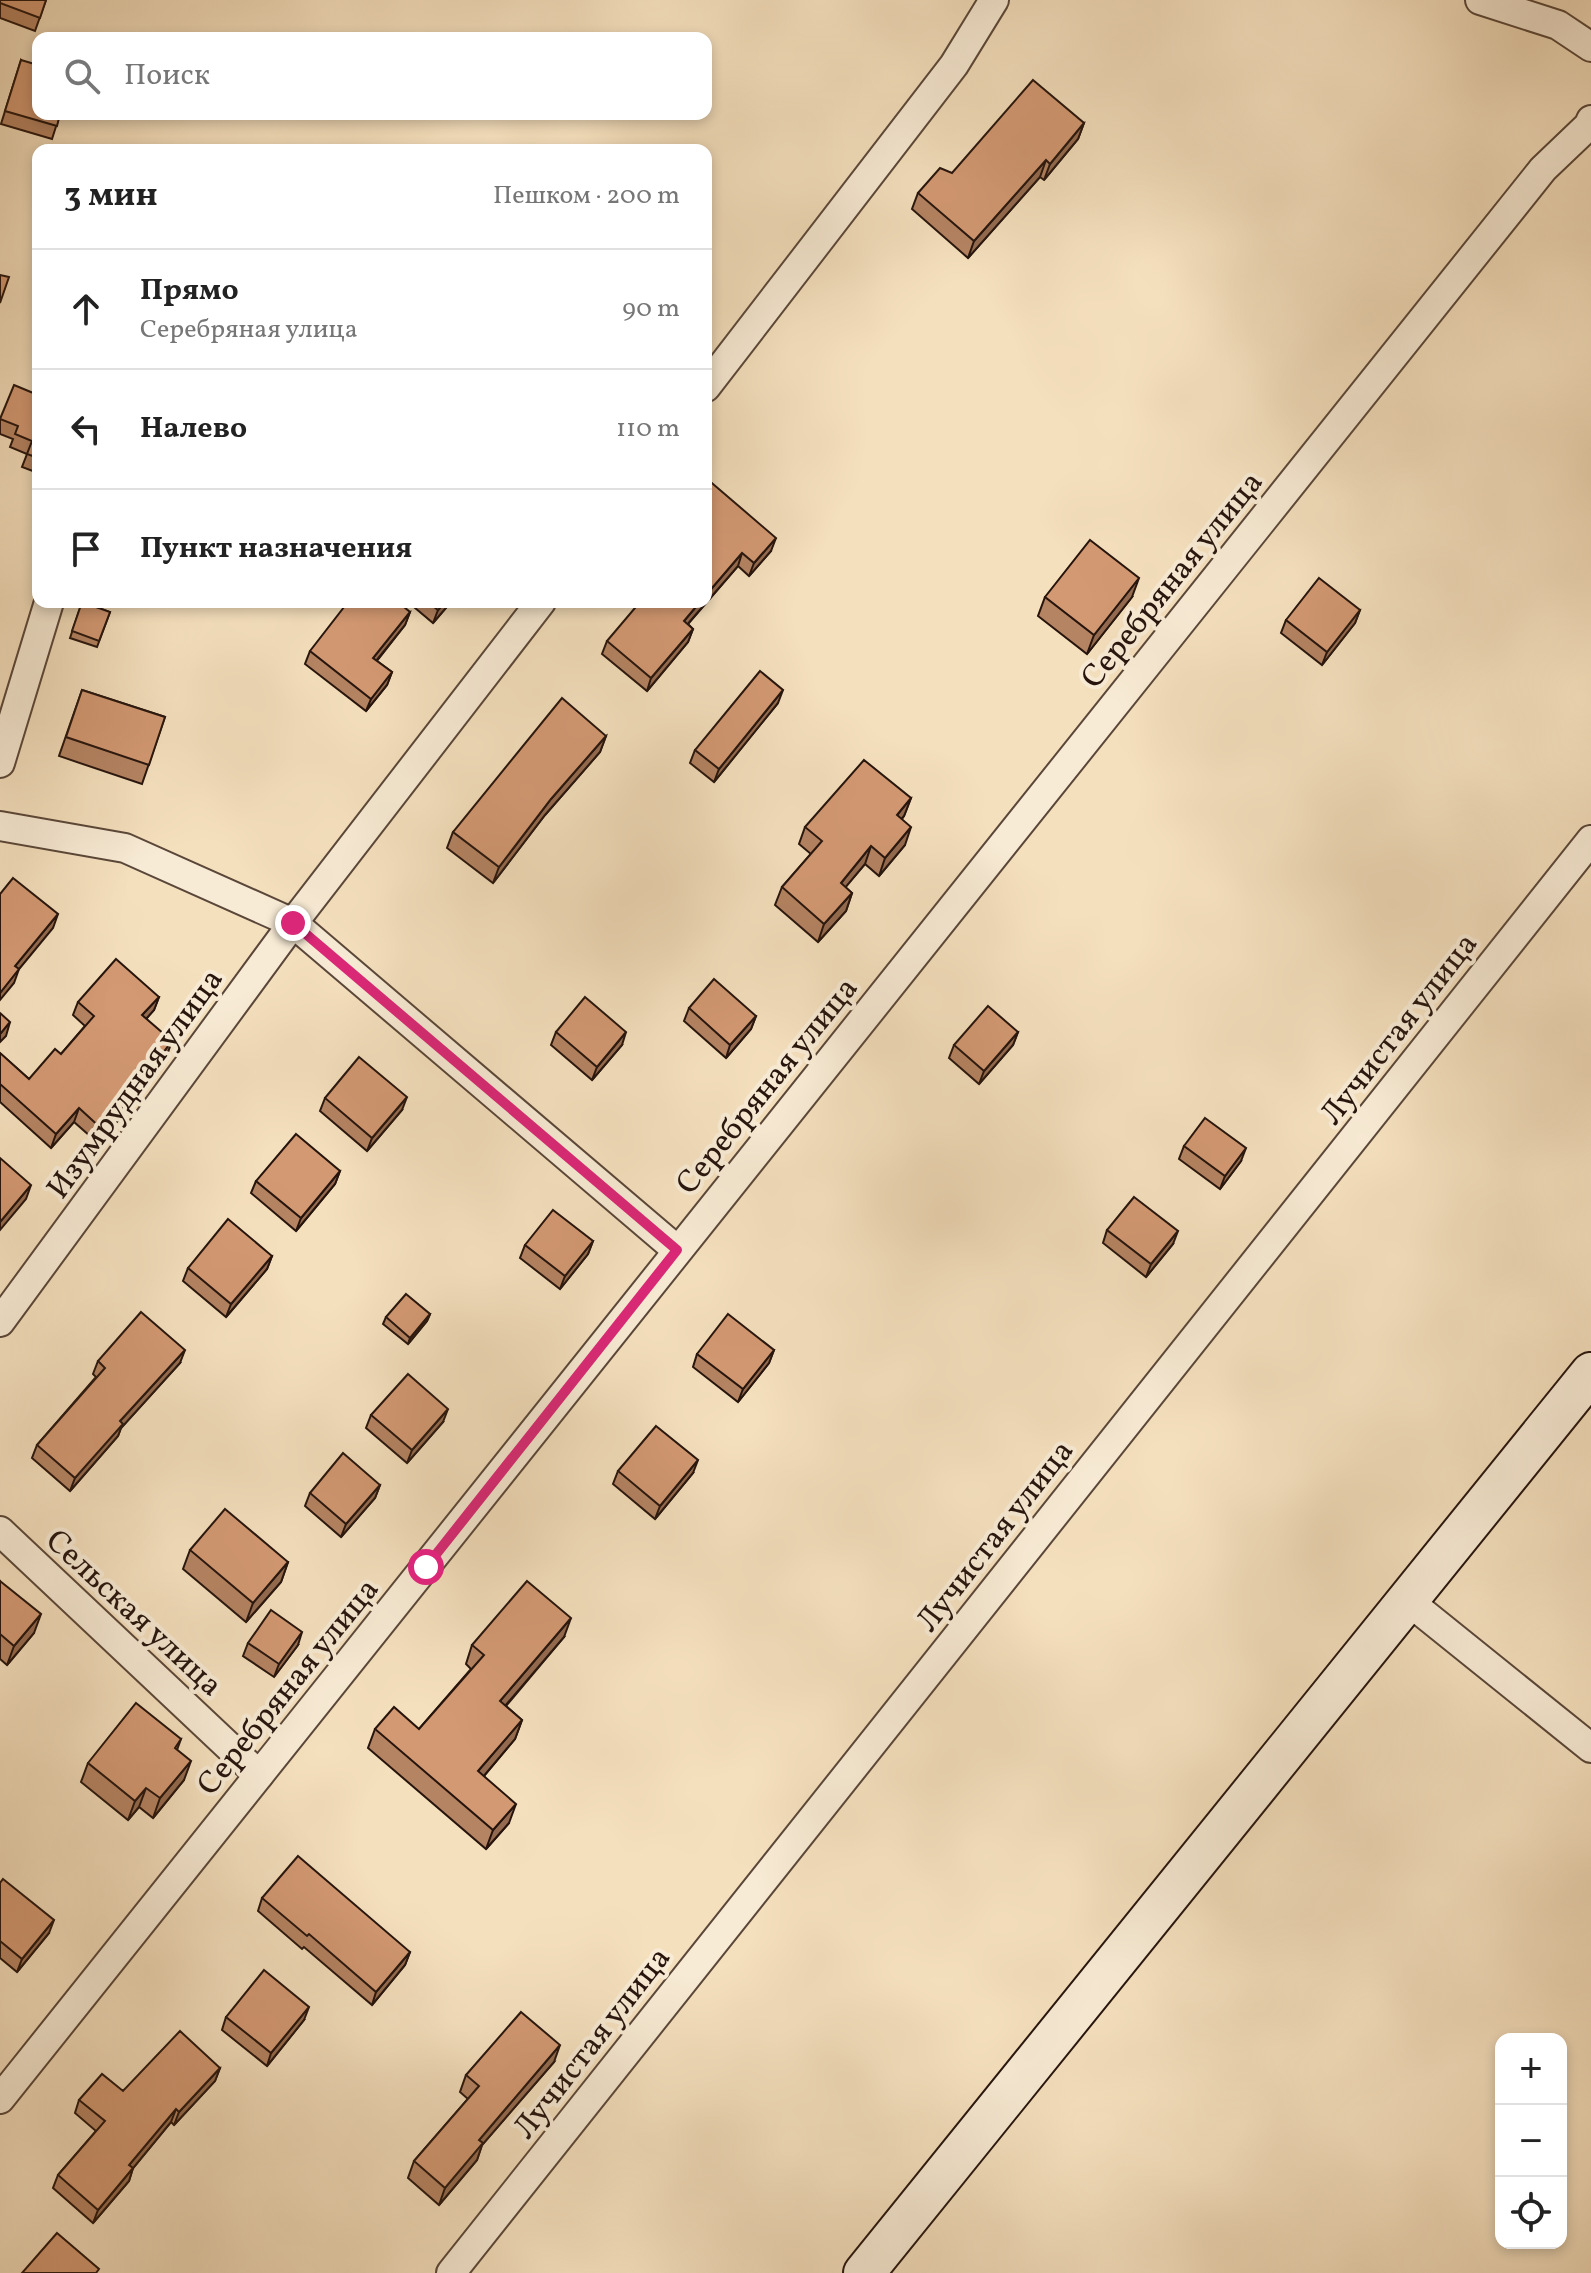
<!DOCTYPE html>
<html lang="ru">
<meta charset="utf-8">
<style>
body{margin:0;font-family:Vollkorn,serif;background:#f6f6f6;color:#222}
.controls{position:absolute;right:24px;bottom:24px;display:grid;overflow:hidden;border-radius:16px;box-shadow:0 4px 12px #0003}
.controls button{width:72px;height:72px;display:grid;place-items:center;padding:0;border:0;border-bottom:2px solid #e0e0e0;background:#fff;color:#222;font:40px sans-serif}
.stop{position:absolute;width:24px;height:24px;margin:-18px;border:6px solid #db2777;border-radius:50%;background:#fff}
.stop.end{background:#db2777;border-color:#fff;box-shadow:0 2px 8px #0008}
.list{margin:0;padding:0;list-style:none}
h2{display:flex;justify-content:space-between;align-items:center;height:104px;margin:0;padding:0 32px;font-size:34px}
h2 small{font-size:26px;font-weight:400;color:#767676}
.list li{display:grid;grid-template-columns:52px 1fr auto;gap:24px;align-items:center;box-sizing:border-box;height:120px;padding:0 32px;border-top:2px solid #e0e0e0}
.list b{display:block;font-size:30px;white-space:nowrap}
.list p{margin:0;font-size:26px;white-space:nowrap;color:#767676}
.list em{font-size:26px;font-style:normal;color:#767676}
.icon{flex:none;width:44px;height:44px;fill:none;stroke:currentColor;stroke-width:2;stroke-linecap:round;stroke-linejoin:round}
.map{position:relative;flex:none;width:1591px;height:2273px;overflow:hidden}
.search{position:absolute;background:#fff;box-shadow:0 4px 12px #0003;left:32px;top:32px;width:680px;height:88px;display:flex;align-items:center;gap:20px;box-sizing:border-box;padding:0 28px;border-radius:16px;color:#767676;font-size:30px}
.panel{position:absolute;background:#fff;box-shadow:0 4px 12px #0003;left:32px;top:144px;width:680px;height:464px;border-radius:16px}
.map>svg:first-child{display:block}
</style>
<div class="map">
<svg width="1591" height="2273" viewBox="0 0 1591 2273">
<rect width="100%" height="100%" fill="#f5e0be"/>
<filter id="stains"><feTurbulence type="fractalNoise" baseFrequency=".0025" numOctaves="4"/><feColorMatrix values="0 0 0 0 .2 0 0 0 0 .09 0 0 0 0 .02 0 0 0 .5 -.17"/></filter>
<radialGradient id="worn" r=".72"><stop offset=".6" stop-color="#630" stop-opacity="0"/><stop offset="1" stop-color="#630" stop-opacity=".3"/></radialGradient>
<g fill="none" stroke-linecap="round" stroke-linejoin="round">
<defs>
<g id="minor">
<polyline points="1480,0 1558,25 1591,47"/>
<polyline points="706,387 954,65 994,0"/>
<polyline points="0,763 49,602"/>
<polyline points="0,826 125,848 293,923 677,1250"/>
<polyline points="0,1322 293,923 541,602"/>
<polyline points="0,1531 259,1775"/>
<polyline points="1407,1600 1591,1748"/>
<polyline points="0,2099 1543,169 1589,125 1591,120"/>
<polyline points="451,2273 1591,840"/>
</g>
<polyline id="secondary" points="864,2273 1591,1373"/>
</defs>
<use href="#minor" stroke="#5a4739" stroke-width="32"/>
<use href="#secondary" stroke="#26140d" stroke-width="44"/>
<use href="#minor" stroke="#f8ebd5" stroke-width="28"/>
<use href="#secondary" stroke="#f8ebd5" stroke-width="40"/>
</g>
<g fill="#b58463" stroke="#26140d" stroke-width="2">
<polygon points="0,0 46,0 35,31 0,18"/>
<polygon points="21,60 60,114 52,139 1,124"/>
<polygon points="1084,123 1078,139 1044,180 1040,177 968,258 912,209 918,193 952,173"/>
<polygon points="38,395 38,473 22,467 27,454 10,447 13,439 0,434 0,419"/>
<polygon points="706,478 771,551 749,576 738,566 688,624 693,629 688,642 647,691 602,654 607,641 706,602"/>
<polygon points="1045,597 1132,597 1087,654 1038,616"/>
<polygon points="82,602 110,612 97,647 70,638"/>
<polygon points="408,602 451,602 433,623"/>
<polygon points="1360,610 1355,623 1322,665 1281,633 1286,620"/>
<polygon points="410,612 405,625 377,661 392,672 387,685 366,711 305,664 310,651"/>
<polygon points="82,690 165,717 142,784 59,756"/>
<polygon points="778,703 714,782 690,763 695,750"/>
<polygon points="606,736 600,752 545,815 493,883 447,848 453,832"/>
<polygon points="911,798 904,816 902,819 905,845 879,876 865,864 845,887 852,893 846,911 818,942 775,905 782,887 811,854 799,844 805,827"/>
<polygon points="159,997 154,1010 146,1019 167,1055 132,1100 129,1108 98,1143 74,1122 51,1148 0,1102 0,1053 29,1079 61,1054 85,1026 73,1015 78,1002"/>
<polygon points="689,1008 756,1016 751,1029 726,1058 684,1021"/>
<polygon points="556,1032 622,1045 592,1080 551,1045"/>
<polygon points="1018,1032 1013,1045 979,1084 949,1058 954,1045"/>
<polygon points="325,1098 402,1110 367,1151 320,1111"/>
<polygon points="1184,1146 1241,1161 1220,1189 1179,1159"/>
<polygon points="340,1171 335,1184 296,1231 251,1193 256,1181"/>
<polygon points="1107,1230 1173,1244 1146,1277 1103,1243"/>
<polygon points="593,1241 588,1254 560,1289 520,1258 525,1245"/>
<polygon points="272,1256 267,1269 226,1317 183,1281 188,1268"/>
<polygon points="430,1314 427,1321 408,1344 383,1324 386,1317"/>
<polygon points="774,1350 769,1363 738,1402 693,1367 697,1354"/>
<polygon points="98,1361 180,1363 121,1428 118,1436 70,1491 32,1458 37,1445 96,1377 93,1374"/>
<polygon points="371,1415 443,1422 407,1463 366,1428"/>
<polygon points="618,1471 693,1473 655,1519 613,1484"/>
<polygon points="380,1485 375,1498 341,1537 305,1506 310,1493"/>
<polygon points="190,1550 288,1562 281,1582 246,1622 183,1569"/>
<polygon points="0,1581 34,1633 7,1665 0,1659"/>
<polygon points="564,1637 506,1706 522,1720 515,1739 484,1776 509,1823 486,1849 368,1748 375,1729 419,1729 471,1669 466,1664 472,1645"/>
<polygon points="248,1643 298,1645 274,1677 243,1656"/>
<polygon points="181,1739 177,1750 184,1780 153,1818 139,1807 128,1820 81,1782 88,1763"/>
<polygon points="0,1883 49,1933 17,1972 0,1958"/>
<polygon points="262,1898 410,1952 405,1965 372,2005 304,1947 302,1949 258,1911"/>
<polygon points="226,2017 304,2020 267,2066 222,2030"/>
<polygon points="554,2062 482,2145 477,2160 439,2205 408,2178 414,2161 468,2099 460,2092 466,2075"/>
<polygon points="220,2068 215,2081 174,2125 171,2122 133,2168 129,2181 93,2223 53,2188 58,2175 96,2131 75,2113 79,2100"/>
</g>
<g fill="#946b50" stroke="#26140d" stroke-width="2">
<polygon points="1084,123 1078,139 1044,180 1050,164"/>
<polygon points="1046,160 1040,177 968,258 974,241"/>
<polygon points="776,538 771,551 749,576 754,563"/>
<polygon points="742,553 738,566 679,634 684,621 700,602 706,602 706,595"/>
<polygon points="1139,578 1132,597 1087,654 1094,635"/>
<polygon points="445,602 451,602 433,623 438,610"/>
<polygon points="1360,610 1355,623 1322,665 1327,652"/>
<polygon points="410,612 405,625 368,671 373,658"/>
<polygon points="693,629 688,642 647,691 651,678"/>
<polygon points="392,672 387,685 366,711 371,699"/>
<polygon points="783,690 778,703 714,782 719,769"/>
<polygon points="606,736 600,752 545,815 493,883 499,867 551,799"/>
<polygon points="911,798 904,816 890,832 897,815"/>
<polygon points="911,827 905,845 879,876 885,858"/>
<polygon points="871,846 865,864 834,901 841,883"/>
<polygon points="852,893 846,911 818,942 824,924"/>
<polygon points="58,914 53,928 10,980 15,966"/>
<polygon points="19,969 14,983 0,1000 0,993"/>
<polygon points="159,997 154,1010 137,1029 142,1015"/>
<polygon points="756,1016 751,1029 726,1058 730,1045"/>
<polygon points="10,1022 6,1036 0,1042 0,1034"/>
<polygon points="626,1032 622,1045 592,1080 597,1067"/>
<polygon points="1018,1032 1013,1045 979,1084 984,1071"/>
<polygon points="172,1041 167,1055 132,1100 129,1108 98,1143 103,1130"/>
<polygon points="407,1097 402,1110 367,1151 372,1138"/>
<polygon points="79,1108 74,1122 51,1148 56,1134"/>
<polygon points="1246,1148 1241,1161 1220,1189 1225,1176"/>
<polygon points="340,1171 335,1184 296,1231 301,1218"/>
<polygon points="31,1185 26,1199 0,1230 0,1222"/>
<polygon points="1178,1231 1173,1244 1146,1277 1151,1264"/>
<polygon points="593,1241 588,1254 560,1289 565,1276"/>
<polygon points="272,1256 267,1269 226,1317 231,1304"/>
<polygon points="430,1314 427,1321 408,1344 410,1338"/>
<polygon points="185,1350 180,1363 121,1428 118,1436 70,1491 75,1478 120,1421"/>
<polygon points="774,1350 769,1363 738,1402 743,1389"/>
<polygon points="448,1409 443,1422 407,1463 412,1450"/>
<polygon points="698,1460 693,1473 655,1519 660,1506"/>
<polygon points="380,1485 375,1498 341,1537 346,1524"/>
<polygon points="288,1562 281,1582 246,1622 253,1603"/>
<polygon points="41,1614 34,1633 7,1665 14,1646"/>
<polygon points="571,1618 564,1637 493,1720 500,1701"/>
<polygon points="302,1632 298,1645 274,1677 279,1664"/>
<polygon points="522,1720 515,1739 471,1791 478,1771"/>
<polygon points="191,1761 184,1780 153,1818 160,1798"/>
<polygon points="146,1788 139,1807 128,1820 135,1801"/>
<polygon points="516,1804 509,1823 486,1849 493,1830"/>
<polygon points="54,1920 49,1933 17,1972 22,1959"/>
<polygon points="410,1952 405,1965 372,2005 376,1992"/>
<polygon points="309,2007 304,2020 267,2066 271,2053"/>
<polygon points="560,2045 554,2062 482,2145 477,2160 439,2205 445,2188 479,2140"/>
<polygon points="220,2068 215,2081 174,2125 179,2112"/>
<polygon points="176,2109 171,2122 125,2178 129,2165"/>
<polygon points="133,2168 129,2181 93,2223 98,2210"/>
</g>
<g fill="#d39973" stroke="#26140d" stroke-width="2">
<polygon points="0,0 46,0 40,18 0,3"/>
<polygon points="21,60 38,65 38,114 60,114 57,126 5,111"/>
<polygon points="1033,80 1084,123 1050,164 1046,160 974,241 918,193 940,168 952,173"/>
<polygon points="0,275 9,277 0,303"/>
<polygon points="14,385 38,395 38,458 27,454 32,441 15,434 18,426 0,419"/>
<polygon points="706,478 776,538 754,563 742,553 706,595"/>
<polygon points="1090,540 1139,578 1094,635 1045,597"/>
<polygon points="1319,578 1360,610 1327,652 1286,620"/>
<polygon points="82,602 110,612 99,641 72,631"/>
<polygon points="348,602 398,602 410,612 373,658 392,672 371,699 310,651"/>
<polygon points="428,602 445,602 438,610"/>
<polygon points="640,602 700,602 684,621 693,629 651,678 607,641"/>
<polygon points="760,671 783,690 719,769 695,750"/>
<polygon points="82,690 165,717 149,765 66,737"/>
<polygon points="562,698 606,736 551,799 499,867 453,832"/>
<polygon points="864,760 911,798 897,815 911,827 885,858 871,846 841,883 852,893 824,924 782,887 822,841 805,827"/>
<polygon points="13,878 58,914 15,966 19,969 0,993 0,894"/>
<polygon points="116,959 159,997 142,1015 172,1041 132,1093 134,1095 103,1130 79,1108 56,1134 0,1084 0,1053 29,1079 55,1049 61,1054 94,1016 78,1002"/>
<polygon points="714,979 756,1016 730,1045 689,1008"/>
<polygon points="585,997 626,1032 597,1067 556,1032"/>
<polygon points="988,1006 1018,1032 984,1071 954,1045"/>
<polygon points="0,1013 10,1022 0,1034"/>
<polygon points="359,1057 407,1097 372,1138 325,1098"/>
<polygon points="1205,1118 1246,1148 1225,1176 1184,1146"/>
<polygon points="296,1134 340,1171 301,1218 256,1181"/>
<polygon points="0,1158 31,1185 0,1222"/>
<polygon points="1134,1197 1178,1231 1151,1264 1107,1230"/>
<polygon points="553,1210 593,1241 565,1276 525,1245"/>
<polygon points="228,1219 272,1256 231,1304 188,1268"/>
<polygon points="406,1294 430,1314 410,1338 386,1317"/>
<polygon points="141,1312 185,1350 120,1421 123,1424 75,1478 37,1445 105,1368 98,1361"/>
<polygon points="728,1314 774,1350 743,1389 697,1354"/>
<polygon points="408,1374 448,1409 412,1450 371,1415"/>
<polygon points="656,1426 698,1460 660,1506 618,1471"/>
<polygon points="343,1453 380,1485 346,1524 310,1493"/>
<polygon points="225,1509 288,1562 253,1603 190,1550"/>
<polygon points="0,1581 41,1614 14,1646 0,1634"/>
<polygon points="527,1581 571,1618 500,1701 522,1720 478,1771 516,1804 493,1830 375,1729 394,1707 419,1729 484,1655 472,1645"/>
<polygon points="271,1610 302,1632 279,1664 248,1643"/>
<polygon points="136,1703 181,1739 175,1748 191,1761 160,1798 146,1788 135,1801 88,1763"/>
<polygon points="298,1856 410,1952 376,1992 309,1934 307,1936 262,1898"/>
<polygon points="3,1879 54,1920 22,1959 0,1941 0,1883"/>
<polygon points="264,1970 309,2007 271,2053 226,2017"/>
<polygon points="521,2012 560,2045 479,2140 483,2143 445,2188 414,2161 479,2086 466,2075"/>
<polygon points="180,2031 220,2068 179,2112 176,2109 129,2165 133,2168 98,2210 58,2175 105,2121 79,2100 102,2074 123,2091"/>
<polygon points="57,2233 99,2269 96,2273 22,2273"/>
</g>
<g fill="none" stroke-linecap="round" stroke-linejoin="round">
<polyline stroke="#db2777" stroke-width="10" points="293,923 677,1250 426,1567"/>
</g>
<g text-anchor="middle" stroke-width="8" stroke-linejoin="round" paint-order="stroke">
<g font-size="32" fill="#26140d" stroke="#f8ebd5">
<text transform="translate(1171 579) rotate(-51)" y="11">Серебряная улица</text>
<text transform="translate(1398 1028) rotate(-52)" y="11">Лучистая улица</text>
<text transform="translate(134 1083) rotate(-54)" y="11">Изумрудная улица</text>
<text transform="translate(766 1085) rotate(-51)" y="11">Серебряная улица</text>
<text transform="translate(994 1535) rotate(-52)" y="11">Лучистая улица</text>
<text transform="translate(135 1612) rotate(43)" y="11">Сельская улица</text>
<text transform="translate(287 1686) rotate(-51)" y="11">Серебряная улица</text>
<text transform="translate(591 2042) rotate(-52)" y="11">Лучистая улица</text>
</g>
</g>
<rect width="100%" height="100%" filter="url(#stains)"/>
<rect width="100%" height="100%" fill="url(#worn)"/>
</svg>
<div class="controls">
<button>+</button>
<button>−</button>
<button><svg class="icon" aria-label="locate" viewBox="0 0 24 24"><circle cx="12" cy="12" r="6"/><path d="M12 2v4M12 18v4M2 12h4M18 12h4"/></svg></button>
</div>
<div class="stop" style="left:426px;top:1567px"></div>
<div class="stop end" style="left:293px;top:923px"></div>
<div class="search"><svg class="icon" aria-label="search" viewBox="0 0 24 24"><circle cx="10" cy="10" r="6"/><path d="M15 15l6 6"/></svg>Поиск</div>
<section class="panel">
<h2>3 мин<small>Пешком · 200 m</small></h2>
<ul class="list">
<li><svg class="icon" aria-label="ahead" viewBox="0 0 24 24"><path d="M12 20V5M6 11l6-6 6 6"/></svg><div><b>Прямо</b><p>Серебряная улица</p></div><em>90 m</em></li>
<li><svg class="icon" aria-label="left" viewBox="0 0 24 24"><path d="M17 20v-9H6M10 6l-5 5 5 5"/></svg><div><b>Налево</b></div><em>110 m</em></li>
<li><svg class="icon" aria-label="arrive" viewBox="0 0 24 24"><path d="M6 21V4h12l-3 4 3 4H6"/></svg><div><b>Пункт назначения</b></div></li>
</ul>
</section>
</div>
